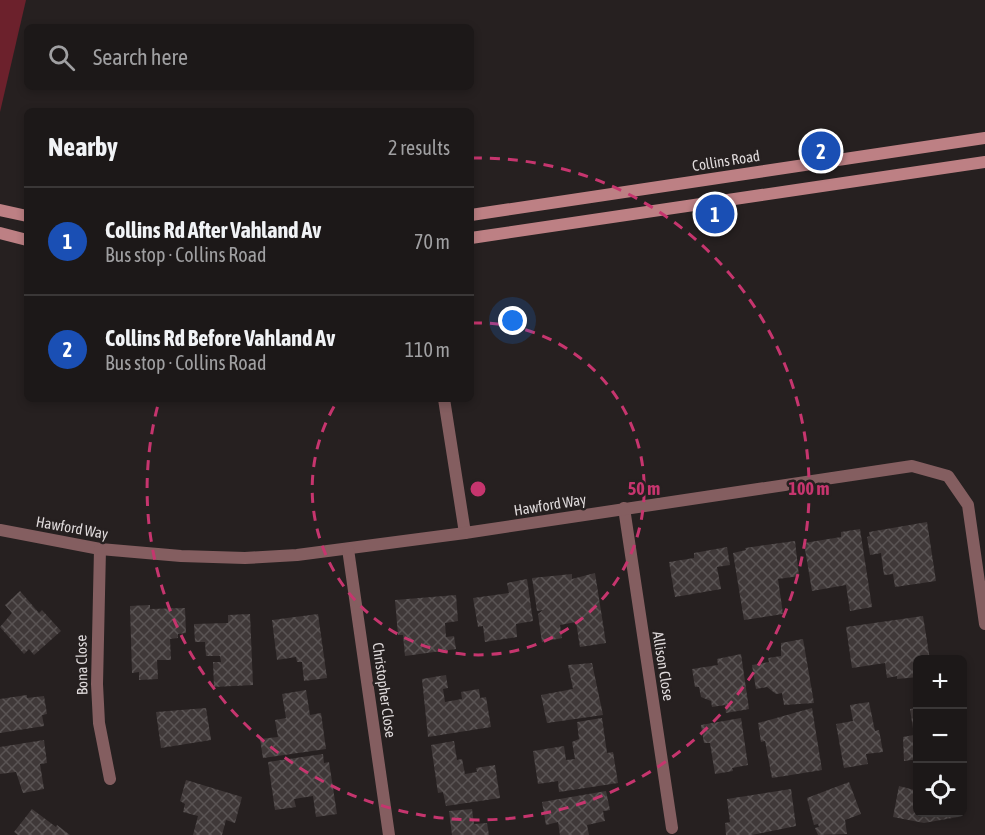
<!DOCTYPE html>
<meta charset="utf-8">
<style>
body{margin:0;font-family:"Asap Condensed",sans-serif;background:#252121;color:#f1f3f6}
.controls{position:absolute;right:18px;bottom:18px;display:grid;overflow:hidden;border-radius:9px;box-shadow:0 3px 9px #0003}
.controls button{width:54px;height:54px;display:grid;place-items:center;padding:0;border:0;border-bottom:2px solid #3a3737;background:#1c1818;color:#f1f3f6;font:30px sans-serif}
.you{position:absolute;left:513px;top:321px;width:21px;height:21px;margin:-15px;border:4px solid #fff;border-radius:50%;background:#1a73e8;box-shadow:0 0 0 9px #1a73e833}
.badge{display:grid;place-items:center;width:39px;height:39px;border-radius:50%;background:#0f766e;color:#fff;font-size:20px;font-weight:700}
.pin{position:absolute;translate:-50% -50%;border:3px solid #fff;box-shadow:0 2px 6px #0006}
.list{margin:0;padding:0;list-style:none}
h2{display:flex;justify-content:space-between;align-items:center;height:78px;margin:0;padding:0 24px;font-size:26px}
h2 small{font-size:20px;font-weight:400;color:#a0a0a2}
.list li{display:grid;grid-template-columns:39px 1fr auto;gap:18px;align-items:center;box-sizing:border-box;height:108px;padding:0 24px;border-top:2px solid #3a3737}
.list b{display:block;font-size:22px;white-space:nowrap}
.list p{margin:0;font-size:20px;white-space:nowrap;color:#a0a0a2}
.list em{font-size:20px;font-style:normal;color:#a0a0a2}
.icon{flex:none;width:33px;height:33px;fill:none;stroke:currentColor;stroke-width:2;stroke-linecap:round;stroke-linejoin:round}
.map{position:relative;flex:none;width:985px;height:835px;overflow:hidden}
.search{position:absolute;background:#1c1818;box-shadow:0 3px 9px #0003;left:24px;top:24px;width:450px;height:66px;display:flex;align-items:center;gap:15px;box-sizing:border-box;padding:0 21px;border-radius:9px;color:#a0a0a2;font-size:22px}
.panel{position:absolute;background:#1c1818;box-shadow:0 3px 9px #0003;left:24px;top:108px;width:450px;height:294px;border-radius:9px}
.map>svg:first-child{display:block}
</style>
<div class="map">
<svg width="985" height="835" viewBox="0 0 985 835">
<defs>
<pattern id="building-cross-hatch" width="8" height="8" patternUnits="userSpaceOnUse" patternTransform="scale(1.5)"><rect width="8" height="8" fill="#3f3838"/><path d="M0 0l8 8M0 8l8-8" fill="none" stroke="#5a5454"/></pattern>
</defs>
<rect width="100%" height="100%" fill="#262020"/>
<polygon fill="#6c212c" points="0,0 26,0 0,112"/>
<g fill="url(#building-cross-hatch)">
<polygon points="927,522 936,581 895,587 893,574 884,575 881,553 870,555 867,537 870,536 869,532"/>
<polygon points="860,529 872,607 850,611 846,585 812,591 804,543 841,537 841,532"/>
<polygon points="795,541 799,576 778,579 783,614 744,620 733,553 746,550 745,548"/>
<polygon points="727,547 730,565 717,567 721,589 675,597 669,562 694,558 694,553"/>
<polygon points="595,573 606,643 580,647 576,622 560,625 562,638 542,642 538,614 543,610 537,611 532,578 572,574 572,579"/>
<polygon points="527,579 533,621 516,624 517,637 485,642 483,626 478,627 473,598 509,593 507,583"/>
<polygon points="20,591 39,613 42,610 61,631 34,655 29,649 24,654 0,627 12,613 5,605"/>
<polygon points="456,595 458,621 445,623 446,637 454,636 456,649 405,656 403,635 398,635 395,600"/>
<polygon points="150,605 150,609 185,608 186,633 178,634 178,638 170,639 171,660 157,660 158,679 139,680 139,672 132,673 130,606"/>
<polygon points="250,614 253,685 214,687 213,662 221,662 220,656 206,656 205,642 195,642 194,624 228,623 228,615"/>
<polygon points="318,614 327,678 304,681 302,662 297,662 296,657 277,660 272,620"/>
<polygon points="923,616 930,660 918,660 918,677 897,679 897,676 887,678 885,663 852,668 846,627"/>
<polygon points="803,639 814,703 784,705 782,693 776,694 767,687 756,689 752,665 769,662 768,658 781,656 781,643"/>
<polygon points="741,654 749,709 726,713 725,705 712,707 711,701 701,697 699,687 695,687 692,669 718,665 717,659"/>
<polygon points="592,663 603,715 547,723 541,695 573,689 568,665"/>
<polygon points="446,675 448,688 443,689 445,702 462,699 461,692 479,689 480,698 486,697 491,727 428,737 422,679"/>
<polygon points="306,690 310,715 321,713 326,749 263,758 260,739 278,737 275,720 286,718 282,694"/>
<polygon points="27,695 27,698 44,696 47,714 42,715 44,726 0,733 0,699"/>
<polygon points="869,702 875,731 879,730 883,752 866,754 868,764 844,768 836,724 853,721 850,705"/>
<polygon points="206,708 211,740 161,748 156,712"/>
<polygon points="812,708 822,770 772,778 765,741 761,742 758,723"/>
<polygon points="918,708 918,759 904,761 903,737 914,735 910,709"/>
<polygon points="602,718 607,753 613,752 618,783 559,792 558,781 538,784 533,751 564,746 566,760 575,759 572,742 579,739 577,722"/>
<polygon points="741,718 748,765 732,768 733,771 715,774 710,743 704,743 701,725"/>
<polygon points="44,740 47,763 40,764 44,789 23,793 16,772 0,774 0,747"/>
<polygon points="454,741 457,760 462,759 465,774 477,772 476,768 495,765 500,798 446,806 443,792 438,793 431,745"/>
<polygon points="323,754 324,763 329,762 337,814 316,817 313,796 294,799 296,807 275,810 268,762"/>
<polygon points="186,780 242,797 235,823 226,820 222,835 193,835 198,816 183,812 185,804 180,801"/>
<polygon points="849,782 861,814 845,820 847,834 818,835 815,828 819,827 818,824 814,825 807,798"/>
<polygon points="899,786 918,791 918,812 957,812 958,817 924,823 893,817"/>
<polygon points="791,789 796,826 752,835 726,835 725,823 730,822 727,799"/>
<polygon points="606,791 610,810 603,811 605,821 587,825 589,835 560,835 558,822 546,825 542,802"/>
<polygon points="32,809 56,827 57,825 70,835 18,835 14,832"/>
<polygon points="472,809 474,824 487,823 489,835 452,835 449,811"/>
</g>
<g fill="none" stroke-linecap="round" stroke-linejoin="round">
<g stroke="#845e60" stroke-width="12">
<polyline points="444,399 465,533"/>
<polyline points="624,508 672,828"/>
<polyline points="0,530 100,549 181,556 245,558 297,555 465,533 912,466 948,476 968,505 985,624"/>
<polyline points="100,549 97,684 99,723 110,779"/>
<polyline points="348,549 389,835"/>
</g>
<g stroke="#bd8084" stroke-width="12">
<polyline points="0,210 27,216"/>
<polyline points="471,215 985,138"/>
<polyline points="0,233 27,240"/>
<polyline points="471,238 985,162"/>
</g>
</g>
<g fill="none" stroke="#c6356e" stroke-width="3" stroke-dasharray="10 8">
<path d="M472 323A166 166 0 1 1 338 400"/>
<path d="M472 158A331 331 0 1 1 159 401"/>
</g>
<g text-anchor="middle" stroke-width="5" stroke-linejoin="round" paint-order="stroke">
<g font-size="15" fill="#dfdadb" stroke="#262020">
<text transform="translate(726 161) rotate(-9)" y="5">Collins Road</text>
<text transform="translate(550 505) rotate(-9)" y="5">Hawford Way</text>
<text transform="translate(72 528) rotate(10)" y="5">Hawford Way</text>
<text transform="translate(82 665) rotate(-91)" y="5">Bona Close</text>
<text transform="translate(663 666) rotate(81)" y="5">Allison Close</text>
<text transform="translate(384 690) rotate(82)" y="5">Christopher Close</text>
</g>
</g>
<circle cx="478" cy="489" r="9" fill="#c6356e" stroke="#262020" stroke-width="3"/>
<g font-size="18" text-anchor="middle" font-weight="bold" fill="#c6356e" stroke="#262020" stroke-width="5" stroke-linejoin="round" paint-order="stroke">
<text x="644" y="495">50 m</text>
<text x="809" y="495">100 m</text>
</g>
</svg>
<div class="controls">
<button>+</button>
<button>−</button>
<button><svg class="icon" aria-label="locate" viewBox="0 0 24 24"><circle cx="12" cy="12" r="6"/><path d="M12 2v4M12 18v4M2 12h4M18 12h4"/></svg></button>
</div>
<div class="you"></div>
<div class="pin badge" style="left:715px;top:214px;background:#1a4fb4">1</div>
<div class="pin badge" style="left:821px;top:151px;background:#1a4fb4">2</div>
<div class="search"><svg class="icon" aria-label="search" viewBox="0 0 24 24"><circle cx="10" cy="10" r="6"/><path d="M15 15l6 6"/></svg>Search here</div>
<section class="panel">
<h2>Nearby<small>2 results</small></h2>
<ul class="list">
<li><span class="badge" style="background:#1a4fb4">1</span><div><b>Collins Rd After Vahland Av</b><p>Bus stop · Collins Road</p></div><em>70 m</em></li>
<li><span class="badge" style="background:#1a4fb4">2</span><div><b>Collins Rd Before Vahland Av</b><p>Bus stop · Collins Road</p></div><em>110 m</em></li>
</ul>
</section>
</div>
